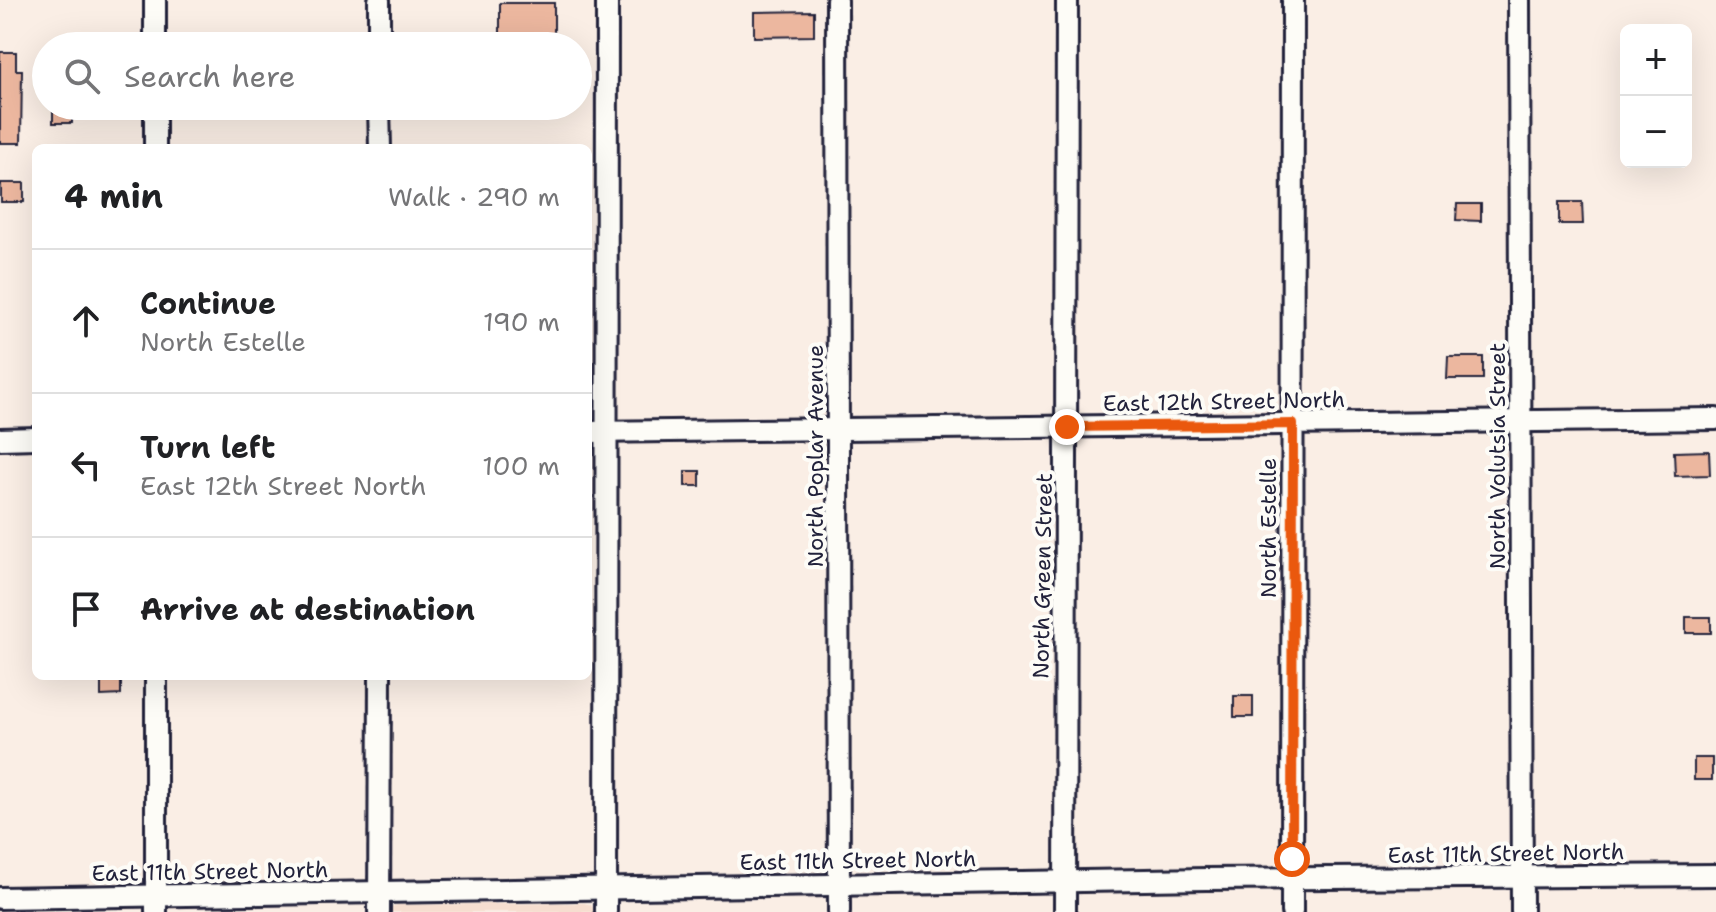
<!DOCTYPE html>
<meta charset="utf-8">
<style>
body{margin:0;font-family:"Shantell Sans",sans-serif;background:#f2f2f2;color:#202124}
.controls{position:absolute;right:24px;top:24px;display:grid;overflow:hidden;border-radius:12px;box-shadow:0 8px 32px #0002}
.controls button{width:72px;height:72px;display:grid;place-items:center;padding:0;border:0;border-bottom:2px solid #e0e0e0;background:#fff;color:#202124;font:40px sans-serif}
.stop{position:absolute;width:24px;height:24px;margin:-18px;border:6px solid #ea580c;border-radius:50%;background:#fff}
.stop.end{background:#ea580c;border-color:#fff;box-shadow:0 2px 8px #0008}
.list{margin:0;padding:0;list-style:none}
h2{display:flex;justify-content:space-between;align-items:center;height:104px;margin:0;padding:0 32px;font-size:34px}
h2 small{font-size:26px;font-weight:400;color:#757577}
.list li{display:grid;grid-template-columns:52px 1fr auto;gap:24px;align-items:center;box-sizing:border-box;height:144px;padding:0 32px;border-top:2px solid #e0e0e0}
.list b{display:block;font-size:30px;white-space:nowrap}
.list p{margin:0;font-size:26px;white-space:nowrap;color:#757577}
.list em{font-size:26px;font-style:normal;color:#757577}
.icon{flex:none;width:44px;height:44px;fill:none;stroke:currentColor;stroke-width:2;stroke-linecap:round;stroke-linejoin:round}
.map{position:relative;flex:none;width:1716px;height:912px;overflow:hidden}
.search{position:absolute;background:#fff;box-shadow:0 8px 32px #0002;left:32px;top:32px;width:560px;height:88px;display:flex;align-items:center;gap:20px;box-sizing:border-box;padding:0 28px;border-radius:44px;color:#757577;font-size:30px}
.panel{position:absolute;background:#fff;box-shadow:0 8px 32px #0002;left:32px;top:144px;width:560px;height:536px;border-radius:12px}
.map>svg:first-child{display:block}
</style>
<div class="map">
<svg width="1716" height="912" viewBox="0 0 1716 912">
<rect width="100%" height="100%" fill="#faeee5"/>
<filter id="ink" filterUnits="userSpaceOnUse"><feTurbulence type="fractalNoise" baseFrequency=".0125" numOctaves="2"/><feDisplacementMap in="SourceGraphic" scale="16" xChannelSelector="R" yChannelSelector="G"/><feConvolveMatrix kernelMatrix="1 2 1 2 8 2 1 2 1" color-interpolation-filters="sRGB"/></filter>
<g filter="url(#ink)">
<polygon fill="#f6ded0" points="584,903 591,905 595,912 388,912 391,907 398,905"/>
<g fill="#ecb79f" stroke="#22223b" stroke-width="2">
<rect x="500" y="3" width="54" height="43"/>
<polygon points="814,11 814,36 754,37 754,12"/>
<polygon points="0,52 16,52 16,70 22,70 21,143 0,143"/>
<rect x="53" y="109" width="19" height="14"/>
<rect x="1" y="183" width="23" height="19"/>
<polygon points="1559,202 1582,202 1583,224 1559,224"/>
<polygon points="1457,204 1481,204 1481,221 1456,220"/>
<polygon points="1448,357 1483,357 1483,379 1447,379"/>
<polygon points="1709,451 1710,475 1675,476 1674,452"/>
<rect x="685" y="471" width="15" height="15"/>
<rect x="1686" y="617" width="25" height="16"/>
<polygon points="101,676 121,676 121,695 101,696"/>
<rect x="1234" y="696" width="19" height="21"/>
<rect x="1694" y="758" width="18" height="22"/>
</g>
<g fill="none" stroke-linecap="round" stroke-linejoin="round">
<defs>
<g id="minor">
<polyline points="837,0 839,912"/>
<polyline points="1519,0 1522,912"/>
<polyline points="155,46 155,0"/>
<polyline points="379,46 379,0"/>
<polyline points="155,106 155,148"/>
<polyline points="379,106 380,148"/>
<polyline points="588,432 1716,419"/>
<polyline points="0,439 36,438"/>
<polyline points="0,898 1206,879 1716,875"/>
<polyline points="156,912 156,676"/>
<polyline points="379,912 380,676"/>
<polyline points="606,912 607,0"/>
<polyline points="1065,912 1067,0"/>
<polyline points="1292,912 1293,0"/>
</g>
</defs>
<use href="#minor" stroke="#22223b" stroke-width="26"/>
<use href="#minor" stroke="#fdfcf7" stroke-width="20"/>
</g>
</g>
<g fill="none" stroke-linecap="round" stroke-linejoin="round" filter="url(#ink)">
<polyline stroke="#ea580c" stroke-width="10" points="1067,427 1293,424 1292,859"/>
</g>
<g text-anchor="middle" stroke-width="8" stroke-linejoin="round" paint-order="stroke">
<g font-size="22" fill="#22223b" stroke="#fdfcf7">
<text transform="translate(1224 401) rotate(-1)" y="8">East 12th Street North</text>
<text transform="translate(815 456) rotate(-90)" y="8">North Poplar Avenue</text>
<text transform="translate(1497 456) rotate(-90)" y="8">North Volutsia Street</text>
<text transform="translate(1268 528) rotate(-90)" y="8">North Estelle</text>
<text transform="translate(1042 576) rotate(-89)" y="8">North Green Street</text>
<text transform="translate(1506 853) rotate(-1)" y="8">East 11th Street North</text>
<text transform="translate(858 860) rotate(-1)" y="8">East 11th Street North</text>
<text transform="translate(210 871) rotate(-1)" y="8">East 11th Street North</text>
</g>
</g>
</svg>
<div class="controls">
<button>+</button>
<button>−</button>
</div>
<div class="stop" style="left:1292px;top:859px"></div>
<div class="stop end" style="left:1067px;top:427px"></div>
<div class="search"><svg class="icon" aria-label="search" viewBox="0 0 24 24"><circle cx="10" cy="10" r="6"/><path d="M15 15l6 6"/></svg>Search here</div>
<section class="panel">
<h2>4 min<small>Walk · 290 m</small></h2>
<ul class="list">
<li><svg class="icon" aria-label="ahead" viewBox="0 0 24 24"><path d="M12 20V5M6 11l6-6 6 6"/></svg><div><b>Continue</b><p>North Estelle</p></div><em>190 m</em></li>
<li><svg class="icon" aria-label="left" viewBox="0 0 24 24"><path d="M17 20v-9H6M10 6l-5 5 5 5"/></svg><div><b>Turn left</b><p>East 12th Street North</p></div><em>100 m</em></li>
<li><svg class="icon" aria-label="arrive" viewBox="0 0 24 24"><path d="M6 21V4h12l-3 4 3 4H6"/></svg><div><b>Arrive at destination</b></div></li>
</ul>
</section>
</div>
